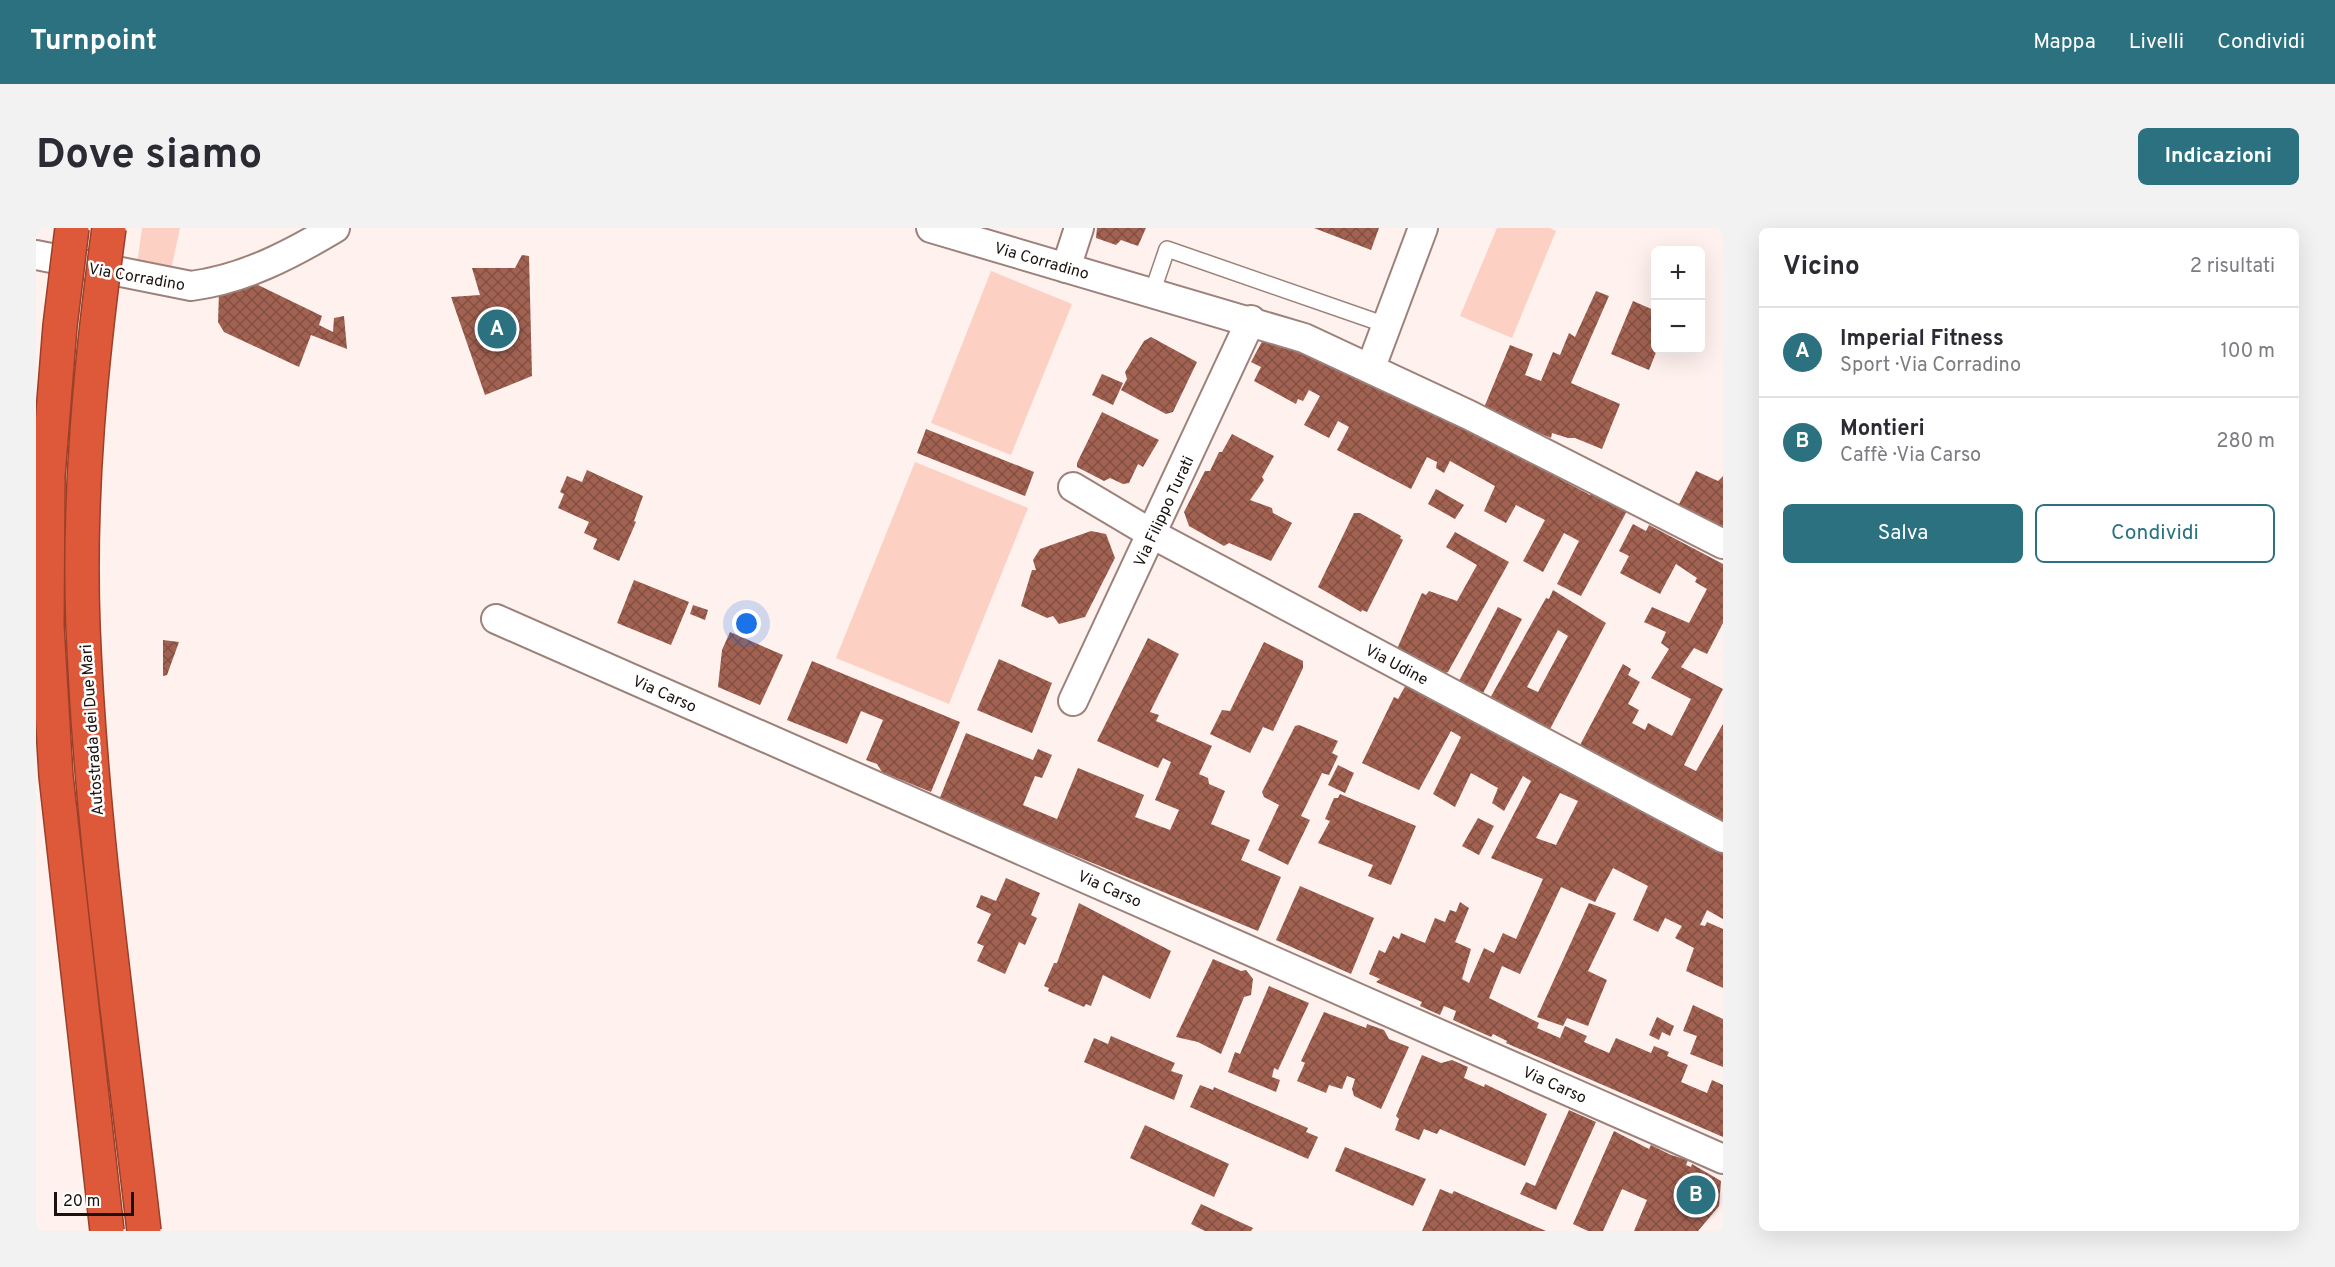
<!DOCTYPE html>
<html lang="it">
<meta charset="utf-8">
<style>
body{margin:0;font-family:Overpass,sans-serif;background:#f2f2f3;color:#2b2b33}
.controls{position:absolute;right:18px;top:18px;display:grid;overflow:hidden;border-radius:9px;box-shadow:0 6px 24px #0002}
.controls button{width:54px;height:54px;display:grid;place-items:center;padding:0;border:0;border-bottom:2px solid #e1e1e2;background:#fff;color:#2b2b33;font:30px sans-serif}
.scale{position:absolute;left:18px;bottom:15px;width:80px;box-sizing:border-box;padding-left:6px;border:3px solid #1b110e;border-top:0;font-size:16px;line-height:21px;white-space:nowrap;color:#1b110e;-webkit-text-stroke:4px #fff;paint-order:stroke}
.you{position:absolute;left:711px;top:396px;width:21px;height:21px;margin:-15px;border:4px solid #fff;border-radius:50%;background:#1a73e8;box-shadow:0 0 0 9px #1a73e833}
.badge{display:grid;place-items:center;width:39px;height:39px;border-radius:50%;background:#2c7180;color:#fff;font-size:20px;font-weight:700}
.pin{position:absolute;translate:-50% -50%;border:3px solid #fff;box-shadow:0 2px 6px #0006}
.list{margin:0;padding:0;list-style:none}
h2{display:flex;justify-content:space-between;align-items:center;height:78px;margin:0;padding:0 24px;font-size:26px}
h2 small{font-size:20px;font-weight:400;color:#7c7c81}
.list li{display:grid;grid-template-columns:39px 1fr auto;gap:18px;align-items:center;box-sizing:border-box;height:90px;padding:0 24px;border-top:2px solid #e1e1e2}
.list b{display:block;font-size:22px;white-space:nowrap}
.list p{margin:0;font-size:20px;white-space:nowrap;color:#7c7c81}
.list em{font-size:20px;font-style:normal;color:#7c7c81}
.actions{display:flex;gap:12px;padding:18px 24px}
.actions a{flex:1;padding:14px 0;border:2px solid #2c7180;border-radius:9px;text-align:center;font-size:21px;color:#2c7180}
.actions .main{background:#2c7180;color:#fff}
.map{position:relative;flex:none;width:1687px;height:1003px;overflow:hidden;border-radius:9px}
header{display:flex;align-items:center;gap:36px;box-sizing:border-box;height:84px;padding:0 30px;background:#2c7180;color:#fff}
header strong{font-size:28px}
nav{display:flex;gap:33px;margin-inline-start:auto;font-size:21px}
.intro{display:flex;align-items:center;justify-content:space-between;box-sizing:border-box;height:144px;padding:0 36px}
h1{margin:0;font-size:42px}
.button{padding:15px 27px;border-radius:9px;background:#2c7180;color:#fff;font-size:21px;font-weight:700}
main{display:flex;gap:36px;padding:0 36px}
aside{flex:1;background:#fff;border-radius:9px;box-shadow:0 6px 24px #0002}
.map>svg:first-child{display:block}
</style>
<header>
<strong>Turnpoint</strong>
<nav><a>Mappa</a><a>Livelli</a><a>Condividi</a></nav>
</header>
<div class="intro"><h1>Dove siamo</h1><a class="button">Indicazioni</a></div>
<main>
<div class="map">
<svg width="1687" height="1003" viewBox="0 0 1687 1003">
<defs>
<pattern id="building-cross-hatch" width="8" height="8" patternUnits="userSpaceOnUse" patternTransform="scale(1.5)"><rect width="8" height="8" fill="#a16252"/><path d="M0 0l8 8M0 8l8-8" fill="none" stroke="#824f42"/></pattern>
</defs>
<rect width="100%" height="100%" fill="#fef1ee"/>
<g fill="#fdd0c4">
<polygon points="106,0 144,0 135,42 101,36"/>
<polygon points="1461,0 1514,0 1520,3 1476,110 1424,88"/>
<polygon points="955,43 1036,76 975,227 895,195"/>
<polygon points="879,234 992,280 913,476 800,430"/>
</g>
<g fill="url(#building-cross-hatch)" fill-rule="evenodd">
<polygon points="1061,0 1110,0 1102,18 1085,12 1080,17 1060,10"/>
<polygon points="1278,0 1343,0 1335,22"/>
<polygon points="486,27 493,28 496,148 449,167 415,69 444,67 436,40 479,40"/>
<polygon points="220,56 286,88 283,97 297,104 298,90 308,88 311,121 275,107 263,139 188,104 182,94 183,64"/>
<polygon points="1560,63 1573,68 1535,155 1584,176 1566,221 1539,210 1532,210 1516,205 1515,210 1447,182 1474,117 1497,126 1489,147 1505,153 1517,124 1524,127 1533,105 1539,109"/>
<polygon points="1597,73 1620,83 1621,122 1613,142 1575,126"/>
<polygon points="1229,108 1394,181 1554,267 1555,264 1591,283 1545,368 1521,356 1543,313 1528,305 1507,344 1487,333 1509,292 1480,277 1470,295 1448,283 1459,258 1414,233 1408,245 1400,240 1401,234 1391,229 1375,261 1301,222 1313,199 1302,193 1293,210 1268,197 1284,168 1273,162 1267,173 1262,171 1260,176 1218,153 1225,139 1215,134"/>
<polygon points="1115,109 1161,134 1137,184 1130,186 1085,162 1091,151 1089,144 1108,113"/>
<polygon points="1066,146 1087,155 1077,177 1056,167"/>
<polygon points="1066,184 1123,212 1107,239 1102,236 1093,255 1087,256 1074,250 1068,253 1041,239 1041,235"/>
<polygon points="890,201 998,244 989,268 881,225"/>
<polygon points="1196,206 1238,228 1226,249 1228,252 1214,272 1236,280 1237,285 1256,295 1235,333 1193,315 1188,318 1153,298 1148,284 1169,243 1174,243 1183,224 1186,224"/>
<polygon points="551,242 607,268 598,293 600,294 583,333 557,321 561,311 548,305 553,294 522,280 528,266 524,264 531,248 546,254"/>
<polygon points="1660,243 1682,253 1687,248 1687,301 1642,278"/>
<polygon points="1400,261 1428,277 1419,291 1392,276"/>
<polygon points="1318,285 1324,285 1365,308 1364,310 1367,312 1331,384 1326,382 1325,384 1282,359"/>
<polygon points="1597,296 1610,303 1613,297 1687,336 1687,395 1671,426 1658,420 1645,439 1687,461 1648,537 1660,543 1687,496 1687,594 1544,517 1587,436 1595,441 1592,447 1604,454 1592,476 1603,482 1596,495 1609,502 1612,495 1636,508 1655,471 1615,450 1633,421 1625,415 1630,404 1608,394 1616,379 1653,395 1671,361 1659,354 1661,350 1640,336 1624,366 1584,345 1593,328 1583,323"/>
<polygon points="1055,303 1070,306 1079,330 1049,389 1023,396 1017,388 1011,390 985,378 996,342 1000,342 997,332 1004,321"/>
<polygon points="1419,304 1473,334 1412,444 1408,446 1360,423 1386,365 1390,367 1393,363 1421,373 1441,337 1410,319"/>
<polygon points="598,352 653,374 635,417 581,395"/>
<path d="M 1517,362 L 1570,395 L 1513,503 L 1453,472 L 1510,370 L 1513,371 ZM 1522,402 L 1532,408 L 1502,464 L 1491,459 Z"/>
<polygon points="657,377 672,382 669,392 654,386"/>
<polygon points="1462,379 1486,391 1446,467 1422,455"/>
<polygon points="694,404 747,427 724,477 682,459 686,422"/>
<polygon points="1112,410 1143,426 1114,484 1123,487 1120,493 1176,518 1163,546 1172,550 1173,556 1189,563 1175,596 1214,612 1205,632 1245,649 1222,703 903,572 930,505 997,532 1002,521 1016,527 1006,550 999,548 987,577 1021,591 1042,540 1108,567 1099,589 1134,602 1143,582 1119,572 1135,534 1127,530 1122,540 1061,513"/>
<polygon points="127,412 143,414 131,447 127,448"/>
<polygon points="1228,414 1267,433 1267,440 1237,503 1227,499 1214,525 1174,506 1186,482 1194,483"/>
<polygon points="963,431 1016,455 996,505 941,482"/>
<polygon points="776,433 924,494 895,564 846,544 841,536 830,532 847,492 825,483 811,516 751,492"/>
<path d="M 1372,453 L 1687,623 L 1687,691 L 1671,682 L 1664,697 L 1669,698 L 1671,694 L 1687,701 L 1687,760 L 1650,743 L 1658,720 L 1639,710 L 1646,698 L 1629,690 L 1622,704 L 1597,692 L 1612,658 L 1577,640 L 1559,674 L 1525,659 L 1484,746 L 1466,738 L 1453,770 L 1503,795 L 1501,800 L 1524,810 L 1529,798 L 1551,808 L 1548,814 L 1573,825 L 1580,810 L 1615,825 L 1618,818 L 1633,824 L 1631,828 L 1652,837 L 1645,854 L 1671,865 L 1676,852 L 1687,857 L 1687,909 L 1470,815 L 1471,813 L 1457,806 L 1455,809 L 1417,792 L 1420,783 L 1408,778 L 1404,787 L 1384,778 L 1386,774 L 1340,754 L 1344,751 L 1333,746 L 1343,722 L 1349,725 L 1357,708 L 1363,711 L 1365,705 L 1389,715 L 1399,690 L 1409,694 L 1414,682 L 1420,684 L 1424,674 L 1433,680 L 1419,714 L 1435,721 L 1426,751 L 1433,755 L 1448,720 L 1458,725 L 1467,705 L 1480,711 L 1507,651 L 1455,630 L 1495,553 L 1487,548 L 1468,583 L 1456,575 L 1462,560 L 1435,545 L 1419,579 L 1397,566 L 1425,509 L 1415,503 L 1383,562 L 1326,535 L 1358,469 L 1362,471 ZM 1524,565 L 1542,573 L 1520,617 L 1500,610 Z"/>
<polygon points="1263,497 1302,513 1296,525 1302,528 1293,547 1286,545 1265,588 1274,592 1252,637 1222,622 1243,577 1228,569 1226,564 1259,498"/>
<polygon points="1302,537 1318,545 1309,565 1292,557"/>
<polygon points="1304,566 1380,598 1355,657 1332,648 1337,637 1282,615 1294,593 1289,591 1298,570 1302,570"/>
<polygon points="1442,590 1458,598 1443,627 1426,618"/>
<polygon points="970,650 1004,665 995,687 1001,690 989,717 983,714 969,746 941,733 948,718 941,715 955,686 940,679 945,667 960,673"/>
<polygon points="1264,658 1338,690 1315,746 1240,712"/>
<polygon points="1043,675 1135,723 1114,771 1067,747 1055,778 1050,776 1048,779 1012,763 1013,760 1008,758 1018,735 1021,735"/>
<polygon points="1553,675 1580,685 1552,743 1571,752 1552,798 1531,790 1527,798 1501,789"/>
<polygon points="1177,731 1205,743 1210,742 1217,751 1215,767 1208,769 1185,826 1162,814 1140,809"/>
<polygon points="1233,758 1273,775 1242,842 1238,840 1236,849 1244,852 1240,864 1192,844 1199,824 1204,826"/>
<polygon points="1657,777 1687,791 1687,839 1654,826 1661,808 1647,803"/>
<polygon points="1288,784 1330,800 1331,796 1348,802 1353,811 1373,819 1345,881 1318,868 1316,861 1319,851 1311,848 1306,861 1293,857 1290,865 1261,853 1269,835 1265,833"/>
<polygon points="1621,789 1638,798 1634,808 1626,804 1623,812 1613,807"/>
<polygon points="1075,808 1139,835 1135,843 1147,847 1138,872 1048,834 1058,810 1072,816"/>
<polygon points="1386,827 1405,835 1416,832 1432,839 1428,850 1448,859 1449,856 1511,886 1489,938 1404,901 1401,906 1388,901 1383,912 1359,902 1363,891 1360,888"/>
<polygon points="1164,857 1177,862 1178,859 1272,900 1270,904 1282,909 1272,931 1154,879"/>
<polygon points="1533,882 1560,894 1520,982 1484,966 1490,954 1499,958"/>
<polygon points="1109,897 1193,936 1178,969 1094,930"/>
<polygon points="1578,903 1613,921 1615,917 1635,927 1652,932 1650,937 1655,939 1656,936 1685,953 1683,978 1662,1003 1598,1003 1611,972 1586,961 1567,1003 1552,1003 1537,996"/>
<polygon points="1309,919 1390,951 1377,978 1299,943"/>
<polygon points="1404,961 1416,966 1418,963 1510,1003 1386,1003"/>
<polygon points="1165,976 1217,1000 1215,1003 1169,1003 1155,996"/>
</g>
<g fill="none" stroke-linecap="round" stroke-linejoin="round">
<defs>
<polyline id="lane" points="1116,65 1131,21 1350,97"/>
<g id="street">
<polyline points="895,0 1268,110 1433,187 1687,316"/>
<path d="M 0,27 L 155,58 C 208,51 254,27 299,0"/>
<polyline points="1030,40 1043,0"/>
<polyline points="1335,139 1387,0"/>
<polyline points="1037,259 1116,306 1687,610"/>
<polyline points="460,391 1687,931"/>
<polyline points="1037,473 1215,92"/>
</g>
</defs>
<use href="#lane" stroke="#9d817a" stroke-width="18"/>
<use href="#street" stroke="#9d817a" stroke-width="32"/>
<use href="#lane" stroke="#fff" stroke-width="15"/>
<use href="#street" stroke="#fff" stroke-width="28"/>
<defs>
<g id="highway-bridge">
<polyline points="36,0 24,98 12,248 11,398 20,548 71,1003"/>
<path d="M 73,0 C 55,132 42,265 47,399 C 55,601 85,802 108,1003"/>
</g>
</defs>
<use href="#highway-bridge" stroke="#9a402a" stroke-width="36" stroke-linecap="butt"/>
<use href="#highway-bridge" stroke="#de5939" stroke-width="33"/>
</g>
<g text-anchor="middle" stroke-width="5" stroke-linejoin="round" paint-order="stroke">
<g font-size="16" fill="#1b110e" stroke="#fff">
<text transform="translate(1006 32) rotate(16)" y="6">Via Corradino</text>
<text transform="translate(101 48) rotate(10)" y="6">Via Corradino</text>
<text transform="translate(1127 283) rotate(-65)" y="6">Via Filippo Turati</text>
<text transform="translate(1361 436) rotate(28)" y="6">Via Udine</text>
<text transform="translate(629 465) rotate(24)" y="6">Via Carso</text>
<text transform="translate(55 502) rotate(-94)" y="6">Autostrada dei Due Mari</text>
<text transform="translate(1074 660) rotate(24)" y="6">Via Carso</text>
<text transform="translate(1519 856) rotate(24)" y="6">Via Carso</text>
</g>
</g>
</svg>
<div class="controls">
<button>+</button>
<button>−</button>
</div>
<div class="scale">20 m</div>
<div class="you"></div>
<div class="pin badge" style="left:461px;top:101px">A</div>
<div class="pin badge" style="left:1660px;top:967px">B</div>
</div>
<aside>
<h2>Vicino<small>2 risultati</small></h2>
<ul class="list">
<li><span class="badge">A</span><div><b>Imperial Fitness</b><p>Sport · Via Corradino</p></div><em>100 m</em></li>
<li><span class="badge">B</span><div><b>Montieri</b><p>Caffè · Via Carso</p></div><em>280 m</em></li>
</ul>
<div class="actions"><a class="main">Salva</a><a>Condividi</a></div>
</aside>
</main>
